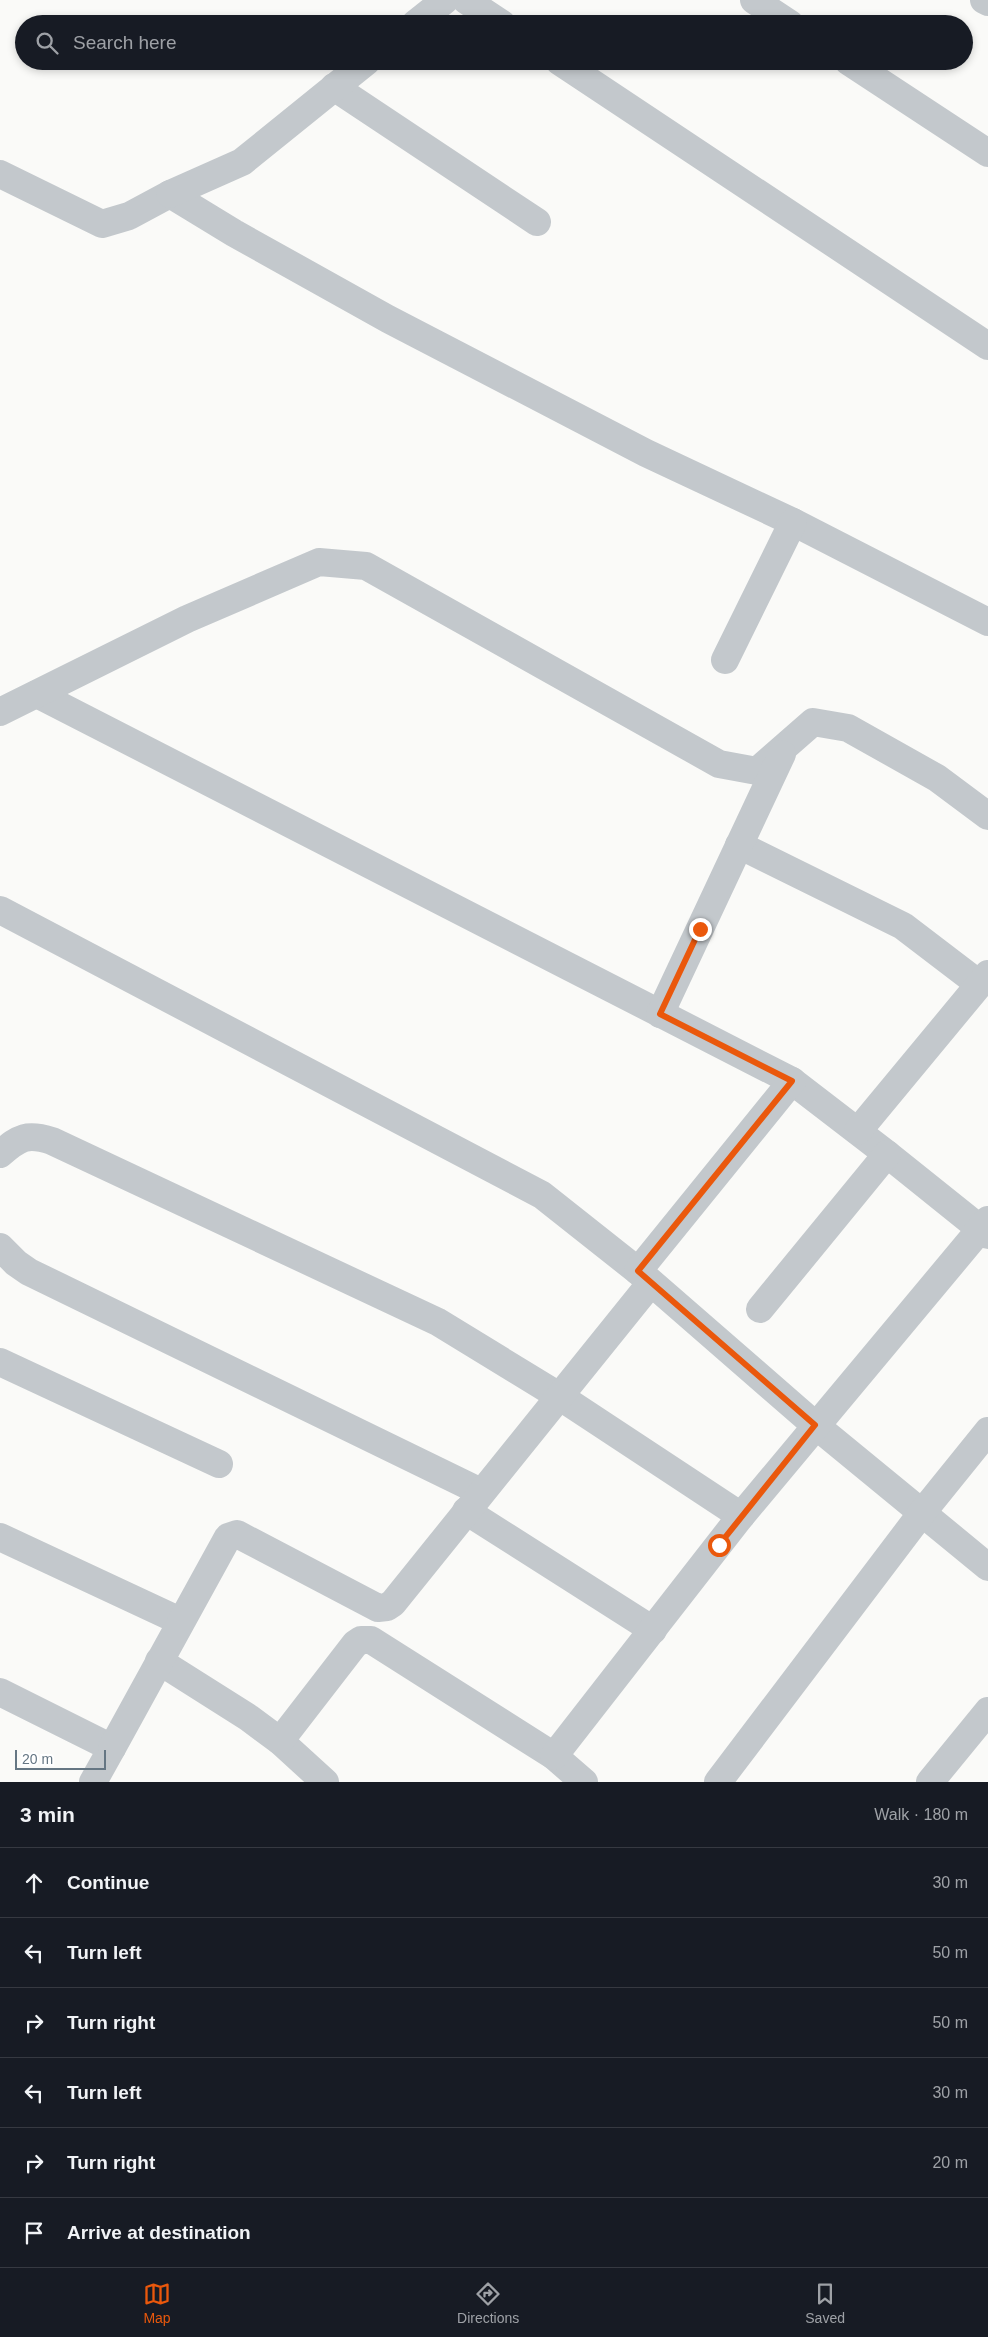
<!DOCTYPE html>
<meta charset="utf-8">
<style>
body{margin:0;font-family:Arial,sans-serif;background:#20242c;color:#f1f3f6}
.scale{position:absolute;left:15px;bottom:12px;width:91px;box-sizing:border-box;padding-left:5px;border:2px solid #657683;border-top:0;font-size:14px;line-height:18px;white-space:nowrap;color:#657683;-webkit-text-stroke:4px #fff;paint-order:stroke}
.stop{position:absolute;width:15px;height:15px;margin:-11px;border:4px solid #ea580c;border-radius:50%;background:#fff}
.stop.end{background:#ea580c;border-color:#fff;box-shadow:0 1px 5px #0008}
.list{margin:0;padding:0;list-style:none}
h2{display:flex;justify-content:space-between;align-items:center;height:65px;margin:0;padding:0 20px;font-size:21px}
h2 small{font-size:16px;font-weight:400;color:#9ea1a6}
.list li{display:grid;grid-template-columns:32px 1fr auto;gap:15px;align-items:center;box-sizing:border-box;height:70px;padding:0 20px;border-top:1px solid #363941}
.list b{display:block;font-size:19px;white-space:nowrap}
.list em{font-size:16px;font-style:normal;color:#9ea1a6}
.icon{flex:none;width:28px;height:28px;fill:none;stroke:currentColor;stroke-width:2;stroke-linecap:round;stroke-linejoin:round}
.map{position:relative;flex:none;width:988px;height:1782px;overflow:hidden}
.search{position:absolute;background:#171b24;box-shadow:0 2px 8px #0003;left:15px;right:15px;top:15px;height:55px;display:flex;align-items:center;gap:12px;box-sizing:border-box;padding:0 18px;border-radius:28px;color:#9ea1a6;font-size:19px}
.sheet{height:485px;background:#171b24}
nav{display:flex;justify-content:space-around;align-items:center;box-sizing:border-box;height:70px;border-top:1px solid #363941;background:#171b24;font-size:14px;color:#9ea1a6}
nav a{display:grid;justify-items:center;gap:2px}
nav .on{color:#ea580c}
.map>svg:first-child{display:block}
</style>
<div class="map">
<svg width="988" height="1782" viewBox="0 0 988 1782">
<rect width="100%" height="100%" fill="#fafaf8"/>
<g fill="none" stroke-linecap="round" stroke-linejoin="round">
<g stroke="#c3c8cc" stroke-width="28">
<polyline points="466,0 502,24"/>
<polyline points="754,0 790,24"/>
<polyline points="984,0 988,2"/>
<polyline points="415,24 445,0"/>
<polyline points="559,61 988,346"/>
<polyline points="848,61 988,153"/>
<polyline points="334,87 537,222"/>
<polyline points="0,174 102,224 129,216 170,194 234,233 388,319 646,453 793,522 988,622"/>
<polyline points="170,194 242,162 367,61"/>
<polyline points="725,660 793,522"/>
<polyline points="37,694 792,1081 887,1154 988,1235"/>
<polyline points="0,712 187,619 319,562 366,566 719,764 757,771 813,722 848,728 937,778 988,816"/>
<polyline points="739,845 903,926 979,984"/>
<polyline points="0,910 542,1195 638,1271 815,1425 988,1567"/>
<polyline points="660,1014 782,754"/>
<polyline points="858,1131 988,974"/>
<path d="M 0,1154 C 20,1137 27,1133 52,1141 L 438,1322 L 559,1396 L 741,1516"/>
<polyline points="0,1247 16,1263 29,1272 481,1492"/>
<polyline points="638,1271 792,1081"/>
<polyline points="760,1309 887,1154"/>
<polyline points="0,1362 219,1464"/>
<polyline points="466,1511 653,1630"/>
<polyline points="0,1537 180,1621"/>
<polyline points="159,1661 249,1718 280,1741 325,1782"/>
<polyline points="0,1692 112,1748 93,1782"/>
<polyline points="280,1741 355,1644 361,1640 371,1640 554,1756 584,1782"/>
<polyline points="112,1748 228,1537 237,1534 378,1608 387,1607 393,1603 650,1284"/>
<polyline points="554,1756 741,1516 988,1220"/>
<polyline points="718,1782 921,1514 988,1431"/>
<polyline points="930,1782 988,1711"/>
</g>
</g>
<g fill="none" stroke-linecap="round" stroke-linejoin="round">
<polyline stroke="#ea580c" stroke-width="6" points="700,929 660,1014 792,1081 638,1271 815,1425 719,1545"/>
</g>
</svg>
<div class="scale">20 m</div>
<div class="stop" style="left:719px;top:1545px"></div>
<div class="stop end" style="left:700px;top:929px"></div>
<div class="search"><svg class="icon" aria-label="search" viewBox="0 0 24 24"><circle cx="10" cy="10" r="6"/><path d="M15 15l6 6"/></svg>Search here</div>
</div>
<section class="sheet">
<h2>3 min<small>Walk · 180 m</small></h2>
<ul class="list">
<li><svg class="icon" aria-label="ahead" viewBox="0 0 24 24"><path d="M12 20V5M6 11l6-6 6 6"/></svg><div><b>Continue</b></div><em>30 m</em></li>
<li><svg class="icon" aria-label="left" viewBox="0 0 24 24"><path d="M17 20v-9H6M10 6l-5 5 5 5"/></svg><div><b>Turn left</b></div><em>50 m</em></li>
<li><svg class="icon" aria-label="right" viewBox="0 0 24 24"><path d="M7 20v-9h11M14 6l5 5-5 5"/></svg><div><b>Turn right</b></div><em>50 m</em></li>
<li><svg class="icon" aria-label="left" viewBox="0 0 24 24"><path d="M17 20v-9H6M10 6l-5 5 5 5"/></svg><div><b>Turn left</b></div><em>30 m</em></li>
<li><svg class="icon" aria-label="right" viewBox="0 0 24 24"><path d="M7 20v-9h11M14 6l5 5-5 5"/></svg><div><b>Turn right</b></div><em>20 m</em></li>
<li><svg class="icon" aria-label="arrive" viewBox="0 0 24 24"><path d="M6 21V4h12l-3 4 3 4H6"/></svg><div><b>Arrive at destination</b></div></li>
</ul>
</section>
<nav>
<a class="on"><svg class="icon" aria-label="map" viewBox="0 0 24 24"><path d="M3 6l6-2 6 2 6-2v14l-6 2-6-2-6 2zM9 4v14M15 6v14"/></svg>Map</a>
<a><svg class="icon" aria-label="directions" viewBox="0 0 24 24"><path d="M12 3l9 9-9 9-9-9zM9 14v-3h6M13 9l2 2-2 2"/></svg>Directions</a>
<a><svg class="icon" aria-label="saved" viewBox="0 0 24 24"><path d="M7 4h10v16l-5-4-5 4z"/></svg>Saved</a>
</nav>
